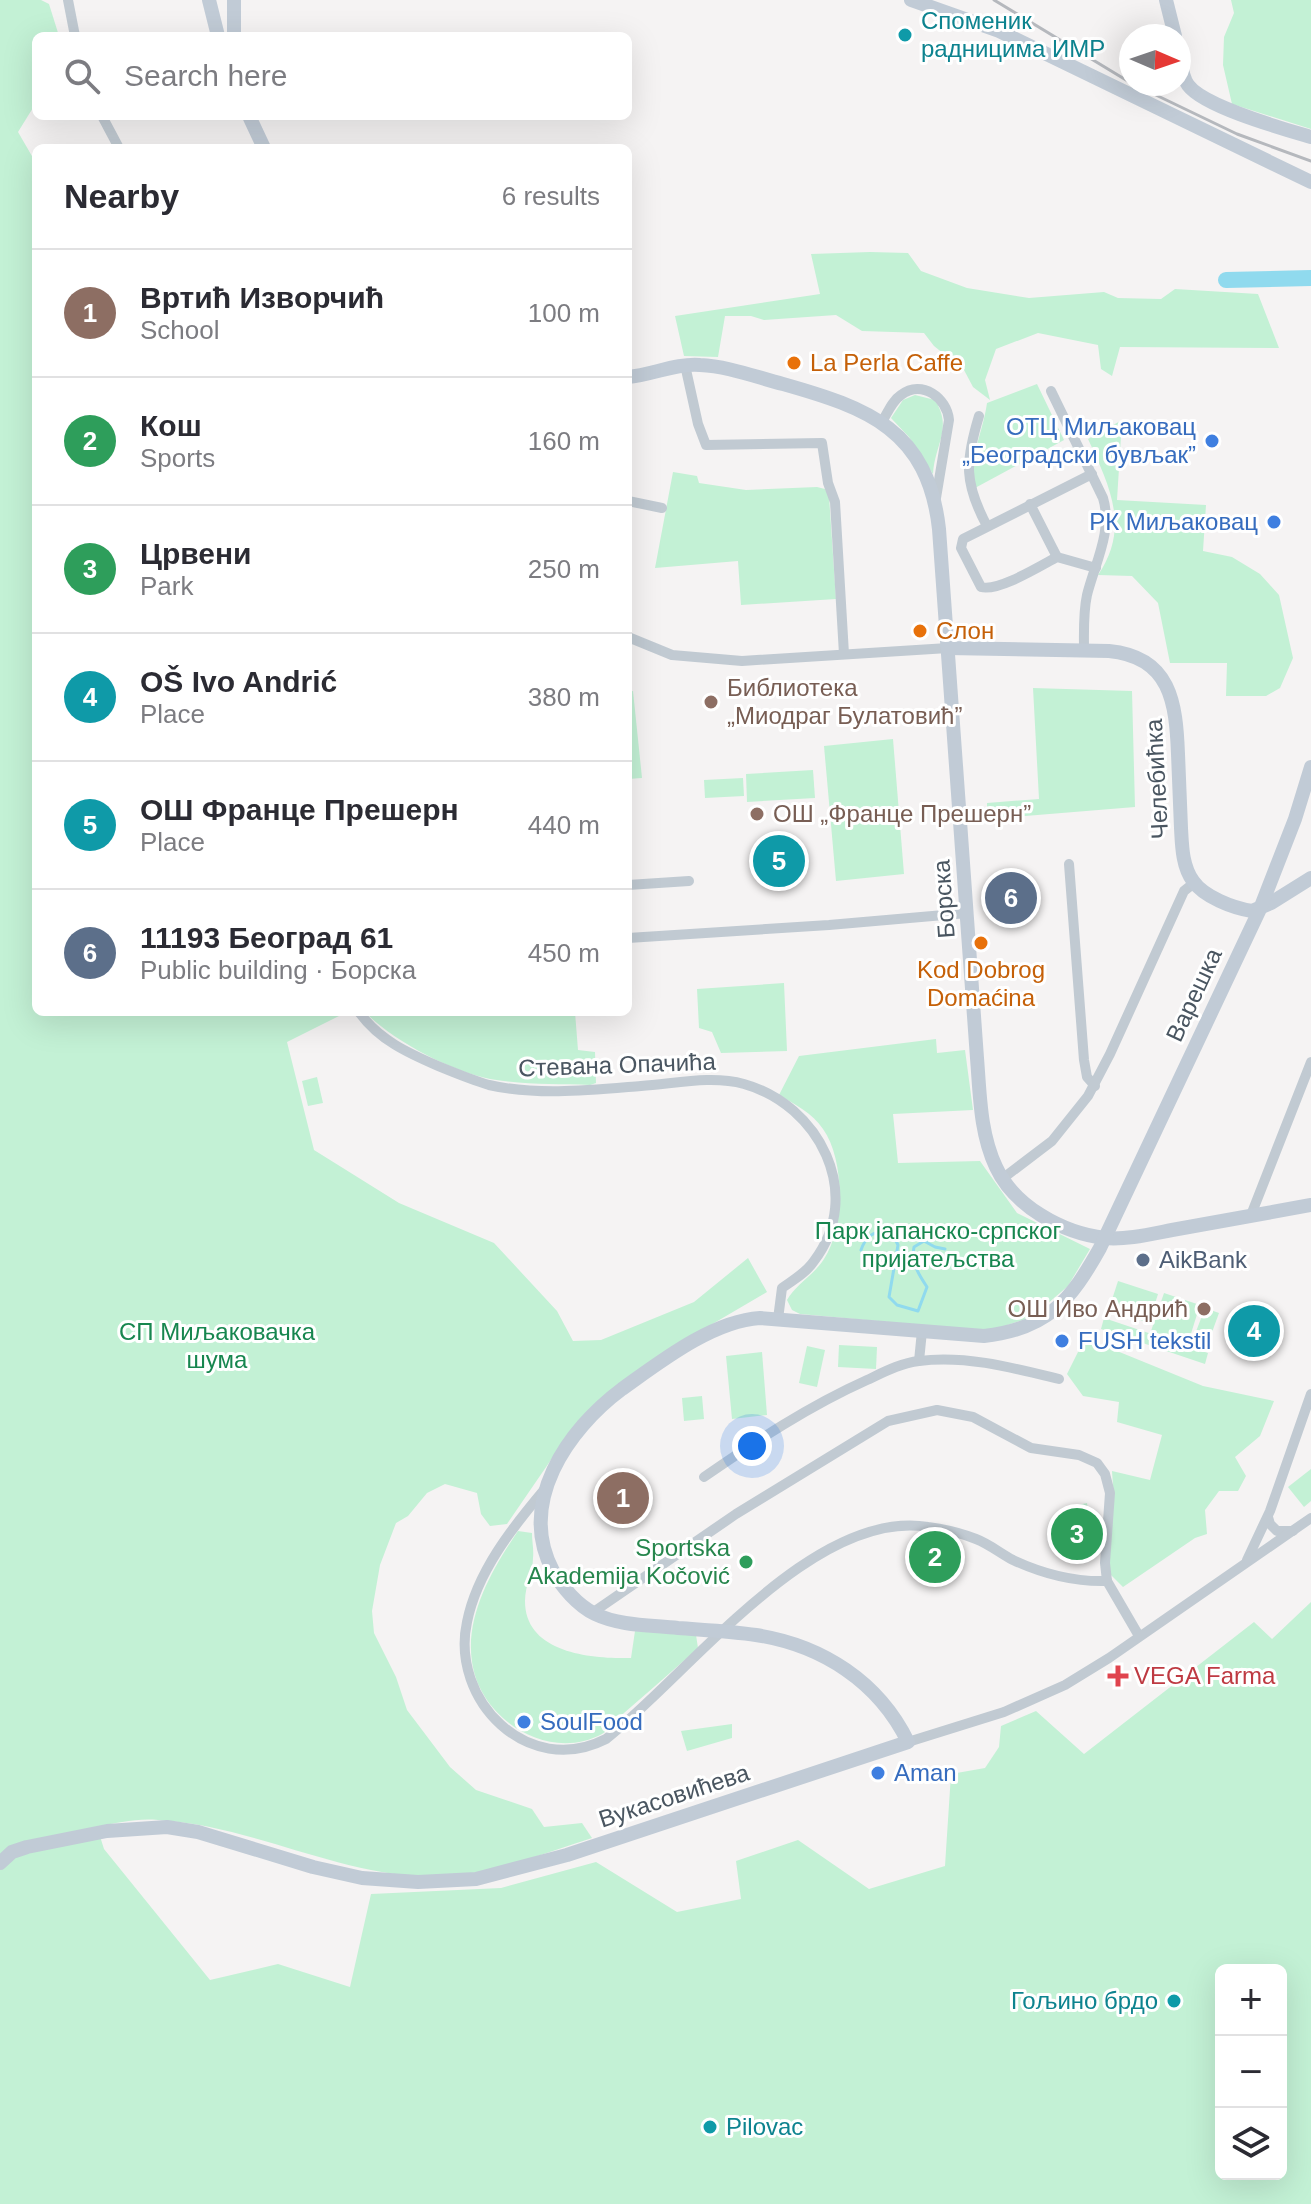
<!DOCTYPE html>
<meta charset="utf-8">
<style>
body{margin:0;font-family:Helvetica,sans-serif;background:#f7f7f7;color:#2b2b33}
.controls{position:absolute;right:24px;bottom:24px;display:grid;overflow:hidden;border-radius:12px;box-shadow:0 8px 32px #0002}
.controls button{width:72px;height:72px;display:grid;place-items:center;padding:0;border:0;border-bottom:2px solid #e1e1e2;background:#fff;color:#2b2b33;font:40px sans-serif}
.compass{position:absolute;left:1119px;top:24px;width:72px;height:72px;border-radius:50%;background:#fff;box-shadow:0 8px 32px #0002;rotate:92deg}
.you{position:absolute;left:752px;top:1446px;width:28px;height:28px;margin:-20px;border:6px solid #fff;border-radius:50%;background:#1a73e8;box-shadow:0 0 0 12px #1a73e833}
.badge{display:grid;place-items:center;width:52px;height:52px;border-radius:50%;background:#d93025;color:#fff;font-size:26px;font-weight:700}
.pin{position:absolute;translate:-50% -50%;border:4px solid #fff;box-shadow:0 2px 8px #0006}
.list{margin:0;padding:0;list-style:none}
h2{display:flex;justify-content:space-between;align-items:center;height:104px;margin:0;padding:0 32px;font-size:34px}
h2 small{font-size:26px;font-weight:400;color:#7c7c81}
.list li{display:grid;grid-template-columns:52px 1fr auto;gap:24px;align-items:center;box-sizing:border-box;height:128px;padding:0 32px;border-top:2px solid #e1e1e2}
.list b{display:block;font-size:30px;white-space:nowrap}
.list p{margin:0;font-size:26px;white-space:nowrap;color:#7c7c81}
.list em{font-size:26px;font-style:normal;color:#7c7c81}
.icon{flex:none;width:44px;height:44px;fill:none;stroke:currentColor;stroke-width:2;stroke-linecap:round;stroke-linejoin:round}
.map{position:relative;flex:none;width:1311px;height:2204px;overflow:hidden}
.search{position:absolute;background:#fff;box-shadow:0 8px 32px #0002;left:32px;top:32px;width:600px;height:88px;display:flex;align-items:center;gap:20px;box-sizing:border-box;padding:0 28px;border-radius:12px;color:#7c7c81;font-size:30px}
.panel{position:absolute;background:#fff;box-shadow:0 8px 32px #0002;left:32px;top:144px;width:600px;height:872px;border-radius:12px}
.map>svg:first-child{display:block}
</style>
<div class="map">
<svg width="1311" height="2204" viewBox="0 0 1311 2204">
<rect width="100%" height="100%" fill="#f5f3f3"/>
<g fill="#c3f1d5" fill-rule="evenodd">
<path d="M 0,0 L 41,0 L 49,4 L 59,36 L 36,36 L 36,103 L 18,132 L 36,163 L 36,1012 L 347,1012 L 287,1042 L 314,1150 L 399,1203 L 494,1243 L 557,1311 L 573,1341 L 601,1340 L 694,1302 L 748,1258 L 767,1292 L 709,1326 L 568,1435 L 507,1524 L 490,1526 L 481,1514 L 477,1493 L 445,1484 L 427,1493 L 408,1516 L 396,1523 L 380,1565 L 372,1611 L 374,1633 L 396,1677 L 407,1710 L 450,1767 L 476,1790 L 532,1809 L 544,1827 L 582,1823 L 592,1838 C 542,1854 480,1879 426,1877 C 333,1873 249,1825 158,1820 C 137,1818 117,1823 97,1827 L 104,1849 L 210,1980 L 278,1964 L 350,1987 L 371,1894 L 501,1888 L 596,1862 L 677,1912 L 741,1899 L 736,1861 L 798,1840 L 869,1889 L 945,1866 L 951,1774 L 985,1768 L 999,1747 L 1001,1726 L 1036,1711 L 1084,1754 L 1254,1622 L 1272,1639 L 1311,1602 L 1311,2204 L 0,2204 ZM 1221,1970 L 1281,1970 L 1281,2174 L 1221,2174 Z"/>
<polygon points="1231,0 1311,0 1311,129 1232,104 1223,65 1224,37 1234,13"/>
<polygon points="870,252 908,253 921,271 967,288 1029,298 1104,292 1118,298 1161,299 1175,289 1258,294 1279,348 1120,347 1112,376 1101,369 1098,345 1038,333 996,349 985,380 990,400 973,387 964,370 934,346 924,333 862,331 836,315 764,320 751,316 725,316 718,357 684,356 675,316 820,294 811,254"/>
<path d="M 1037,384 L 1064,440 L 975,488 C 970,450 982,437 987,403 Z"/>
<path d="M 915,395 L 935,400 C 953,429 935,443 933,474 L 909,437 L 891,418 L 903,400 Z"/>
<path d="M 1122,420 L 1117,500 L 1206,505 L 1203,551 L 1232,557 L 1260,574 L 1279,595 L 1293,658 L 1280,688 L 1266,696 L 1226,696 L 1227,663 L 1170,663 L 1158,603 L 1132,576 L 1098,575 C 1131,527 1109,485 1088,439 Z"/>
<polygon points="673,472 697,476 699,483 746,490 817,487 825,489 829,496 836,599 741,605 738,561 655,568"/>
<polygon points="1033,688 1132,691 1135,807 987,819 987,803 1039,799"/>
<polygon points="633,691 642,778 628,779 628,692"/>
<polygon points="893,739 904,874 836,881 824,746"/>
<polygon points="813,770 815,798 747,802 746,774"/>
<polygon points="743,778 744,796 705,798 704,780"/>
<polygon points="784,983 787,1051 721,1053 712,1032 699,1028 697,989"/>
<path d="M 365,1012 L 575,1012 L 578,1050 L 595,1052 L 596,1083 L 590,1085 C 557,1084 523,1085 490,1079 C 451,1071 393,1041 365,1012 Z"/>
<path d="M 936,1039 L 937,1053 L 965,1050 L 973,1110 L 893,1114 L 898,1163 L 980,1161 L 1017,1213 L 1090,1249 L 1068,1286 L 1032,1317 L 989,1331 L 800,1314 L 792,1310 L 787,1300 C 796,1284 814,1275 824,1259 C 845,1227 845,1160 823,1129 C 812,1113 796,1105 779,1095 L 799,1056 Z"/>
<polygon points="317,1077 323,1103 308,1106 302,1081"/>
<polygon points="1118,1281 1158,1294 1149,1323 1109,1309"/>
<polygon points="1164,1293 1200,1305 1188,1343 1151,1331"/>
<polygon points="1205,1308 1219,1313 1207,1346 1192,1342"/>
<polygon points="1104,1318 1208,1353 1205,1364 1101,1329"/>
<polygon points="1085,1338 1203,1386 1274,1401 1260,1436 1235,1457 1246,1476 1238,1491 1219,1491 1205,1510 1207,1534 1195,1538 1123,1587 1110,1574 1106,1554 1114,1500 1112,1471 1150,1480 1162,1435 1117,1422 1119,1402 1083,1396 1067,1374"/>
<polygon points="839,1345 877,1347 876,1369 838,1367"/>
<polygon points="807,1346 825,1350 817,1387 799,1383"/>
<polygon points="762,1352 767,1415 732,1419 726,1356"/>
<polygon points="702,1396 704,1419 684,1421 682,1398"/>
<polygon points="1311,1469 1311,1501 1304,1507 1288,1487"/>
<polygon points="1087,1503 1093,1558 1067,1560 1060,1509"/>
<path d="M 518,1531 L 532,1533 C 532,1542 534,1550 533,1558 C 533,1572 525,1585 525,1601 C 525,1653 591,1659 631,1658 L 635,1631 L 696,1635 L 698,1648 C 674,1670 649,1691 624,1713 C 617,1719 610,1729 602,1734 C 548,1763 480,1719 472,1662 C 465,1615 493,1568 518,1531 Z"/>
<polygon points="732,1724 732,1738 687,1751 681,1731"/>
</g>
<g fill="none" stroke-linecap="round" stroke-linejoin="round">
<path stroke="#90daee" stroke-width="3" d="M 861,1250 C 866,1236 872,1232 887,1231 L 893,1235 L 898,1245 L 889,1297 L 897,1305 L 918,1311 L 927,1287 C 919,1275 911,1263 914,1247 L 924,1241 L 935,1247 L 945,1249"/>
<polyline stroke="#90daee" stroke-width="16" points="1226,280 1311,278"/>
<g stroke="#c1cad2" stroke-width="10">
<polyline points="68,0 75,36"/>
<polyline points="102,116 119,148"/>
<polyline points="685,365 698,424 706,445 822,443 828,483 835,502 844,654"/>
<path d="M 1051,391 L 1103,498 C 1113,531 1095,563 1087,595 C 1083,613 1084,632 1084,651"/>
<path d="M 979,416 C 965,462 964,483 987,526"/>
<path d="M 882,422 C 888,412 892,401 901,395 C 922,379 947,398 949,420 L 936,498"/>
<path d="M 1092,474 L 977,532 L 963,539 L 961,548 L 981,587 C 998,592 1040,566 1057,557 L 1096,568"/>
<polyline points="628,501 662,508"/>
<polyline points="1030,504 1057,557"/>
<polyline points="628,637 672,655 742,661 948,648"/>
<polyline points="1069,864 1084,1060 1087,1077 1095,1086"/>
<polyline points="628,885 689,881"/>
<polyline points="628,938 829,925 967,913"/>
<path d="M 359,1012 C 379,1040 408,1053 438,1066 C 455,1073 472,1080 489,1085 C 538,1096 592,1090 641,1086 C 674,1084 711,1075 744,1084 C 819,1105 865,1194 814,1261 C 806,1273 793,1280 782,1288 L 778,1319"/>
<polyline points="1002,1179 1052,1141 1088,1096 1110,1054 1184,891 1194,883"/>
<polyline points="1251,1215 1311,1062"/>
<polyline points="919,1361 922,1331"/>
<path d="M 704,1477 C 756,1441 809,1406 867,1380 C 884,1372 901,1363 919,1361 C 966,1355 1014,1368 1059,1379"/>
<path d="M 544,1490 C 512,1528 477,1572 467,1622 C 450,1700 528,1779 606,1739 C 688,1675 813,1508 928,1527 C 944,1529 961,1533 976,1539 C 989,1544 1000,1553 1013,1560 C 1043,1574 1075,1582 1107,1581"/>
<polyline points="1268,1517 1270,1524 1277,1531 1293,1531"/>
<polyline points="1247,1560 1270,1511 1311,1394"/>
<polyline points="592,1613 736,1514 888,1421 937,1410 973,1417 1031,1448 1079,1455 1097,1463 1105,1474 1110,1493 1105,1563 1107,1581 1139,1636"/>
<polyline points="908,1742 1004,1712 1065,1685 1109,1658 1311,1518"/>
</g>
<g stroke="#c1cbd6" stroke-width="14">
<polyline points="209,0 218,36"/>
<polyline points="911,0 999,31 1311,182"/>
<polyline points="1166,0 1175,36"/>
<polyline points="234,36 234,0"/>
<path d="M 1179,55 C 1181,64 1182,77 1188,85 C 1204,107 1284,129 1311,137"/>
<polyline points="249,116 264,148"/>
<path d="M 628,377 C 652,375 676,363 700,365 C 727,366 756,377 783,384 C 868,408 928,430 939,529 L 977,1058 C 980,1095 980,1133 996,1167 C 1014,1206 1062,1233 1105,1238 C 1126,1240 1151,1234 1172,1230 C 1218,1222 1265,1213 1311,1205"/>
<path d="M 948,648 L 1109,651 C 1171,657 1176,703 1178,754 C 1179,779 1180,803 1181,828 C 1182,845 1182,866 1193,881 C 1204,897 1233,908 1252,911 L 1271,903 L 1311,878"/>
<path d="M 0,1863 L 12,1852 L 27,1847 L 107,1831 L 167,1827 L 198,1832 L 313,1867 L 362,1878 L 418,1882 L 476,1879 L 567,1855 L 908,1742 C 879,1682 822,1645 756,1635 C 731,1631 704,1630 678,1628 C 650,1625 620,1626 595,1614 C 577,1605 562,1587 553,1571 C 517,1503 567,1430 622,1389 C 660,1362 712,1321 760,1318 L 984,1336 C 1048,1329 1071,1300 1100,1248 L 1260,909 L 1295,819 L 1311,767"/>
</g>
<g stroke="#b5b8bd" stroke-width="3">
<polyline points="994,0 1131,83"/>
<polyline points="1133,84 1237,134 1311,161"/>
</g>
</g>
<g fill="#0f9aa8" stroke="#fff" stroke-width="3">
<circle cx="905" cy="35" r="8"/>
<circle cx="1174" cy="2001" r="8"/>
<circle cx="710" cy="2127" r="8"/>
</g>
<g fill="#e8710a" stroke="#fff" stroke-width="3">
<circle cx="794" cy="363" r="8"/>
<circle cx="920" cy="631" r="8"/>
<circle cx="981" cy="943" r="8"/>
</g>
<g fill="#3f7fe0" stroke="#fff" stroke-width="3">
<circle cx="1212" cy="441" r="8"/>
<circle cx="1274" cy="522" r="8"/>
<circle cx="1062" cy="1341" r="8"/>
<circle cx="524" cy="1722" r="8"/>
<circle cx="878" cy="1773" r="8"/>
</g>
<g fill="#8d6e63" stroke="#fff" stroke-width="3">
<circle cx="711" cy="702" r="8"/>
<circle cx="757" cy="814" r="8"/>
<circle cx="1204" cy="1309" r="8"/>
</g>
<circle fill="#5c6f8a" stroke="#fff" stroke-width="3" cx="1143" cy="1260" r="8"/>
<circle fill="#2e9e5b" stroke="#fff" stroke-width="3" cx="746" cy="1562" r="8"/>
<path fill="#e0444e" stroke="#fff" stroke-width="3" d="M1114 1664h8v8h8v8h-8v8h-8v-8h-8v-8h8z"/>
<g text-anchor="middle" stroke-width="6" stroke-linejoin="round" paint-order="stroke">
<g font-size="24" fill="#0d838f" stroke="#fff" text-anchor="start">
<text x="921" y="29">Споменик<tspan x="921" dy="28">радницима ИМР</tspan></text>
<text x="1158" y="2009" text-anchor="end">Гољино брдо</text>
<text x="726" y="2135">Pilovac</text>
</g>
<g font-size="24" fill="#c56008" stroke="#fff" text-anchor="start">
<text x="810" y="371">La Perla Caffe</text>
<text x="936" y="639">Слон</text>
<text x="981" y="978" text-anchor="middle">Kod Dobrog<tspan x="981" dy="28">Domaćina</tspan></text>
</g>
<g font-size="24" fill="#366cbe" stroke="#fff" text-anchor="start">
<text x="1196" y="435" text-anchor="end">ОТЦ Миљаковац<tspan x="1196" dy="28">„Београдски бувљак”</tspan></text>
<text x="1258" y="530" text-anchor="end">РК Миљаковац</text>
<text x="1078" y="1349">FUSH tekstil</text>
<text x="540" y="1730">SoulFood</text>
<text x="894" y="1781">Aman</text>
</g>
<g font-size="24" fill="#785e54" stroke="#fff" text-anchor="start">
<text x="727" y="696">Библиотека<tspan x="727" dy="28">„Миодраг Булатовић”</tspan></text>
<text x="773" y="822">ОШ „Франце Прешерн”</text>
<text x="1188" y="1317" text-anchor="end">ОШ Иво Андрић</text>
</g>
<g font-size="24" fill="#4a5661" stroke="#fff">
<text transform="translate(1157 779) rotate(-93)" y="8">Челебићка</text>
<text transform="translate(944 899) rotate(-94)" y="8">Борска</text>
<text transform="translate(1194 995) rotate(-65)" y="8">Варешка</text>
<text transform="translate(617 1065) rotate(-2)" y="8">Стевана Опачића</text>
<text transform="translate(674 1796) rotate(-18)" y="8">Вукасовићева</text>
</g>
<g font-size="24" fill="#17864f" stroke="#fff">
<text x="938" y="1239">Парк јапанско-српског<tspan x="938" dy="28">пријатељства</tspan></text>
<text x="217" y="1340">СП Миљаковачка<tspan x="217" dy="28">шума</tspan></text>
</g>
<g font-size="24" fill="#4e5e75" stroke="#fff" text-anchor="start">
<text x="1159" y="1268">AikBank</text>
</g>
<g font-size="24" fill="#27864d" stroke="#fff" text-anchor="end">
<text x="730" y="1556">Sportska<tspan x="730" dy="28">Akademija Kočović</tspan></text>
</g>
<g font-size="24" fill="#be3a42" stroke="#fff" text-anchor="start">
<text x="1134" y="1684">VEGA Farma</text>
</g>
</g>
</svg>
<div class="controls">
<button>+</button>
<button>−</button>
<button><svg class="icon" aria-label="layers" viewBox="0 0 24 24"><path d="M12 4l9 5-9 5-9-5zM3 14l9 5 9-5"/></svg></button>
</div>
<svg class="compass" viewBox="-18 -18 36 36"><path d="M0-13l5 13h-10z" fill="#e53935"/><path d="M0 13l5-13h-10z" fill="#7c7c81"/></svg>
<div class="you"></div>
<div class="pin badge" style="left:623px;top:1498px;background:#8d6e63">1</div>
<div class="pin badge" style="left:935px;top:1557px;background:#2e9e5b">2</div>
<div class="pin badge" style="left:1077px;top:1534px;background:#2e9e5b">3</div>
<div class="pin badge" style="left:1254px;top:1331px;background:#0f9aa8">4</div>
<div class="pin badge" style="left:779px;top:861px;background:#0f9aa8">5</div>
<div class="pin badge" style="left:1011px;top:898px;background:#5c6f8a">6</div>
<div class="search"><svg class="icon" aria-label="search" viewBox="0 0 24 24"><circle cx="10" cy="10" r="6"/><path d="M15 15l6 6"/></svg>Search here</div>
<section class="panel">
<h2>Nearby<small>6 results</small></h2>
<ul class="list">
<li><span class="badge" style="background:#8d6e63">1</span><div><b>Вртић Изворчић</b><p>School</p></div><em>100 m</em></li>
<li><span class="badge" style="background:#2e9e5b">2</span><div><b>Кош</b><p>Sports</p></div><em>160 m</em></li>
<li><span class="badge" style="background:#2e9e5b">3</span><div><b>Црвени</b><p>Park</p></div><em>250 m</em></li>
<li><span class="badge" style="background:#0f9aa8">4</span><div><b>OŠ Ivo Andrić</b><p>Place</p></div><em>380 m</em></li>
<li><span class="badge" style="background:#0f9aa8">5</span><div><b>ОШ Франце Прешерн</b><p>Place</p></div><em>440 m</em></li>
<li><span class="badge" style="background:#5c6f8a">6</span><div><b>11193 Београд 61</b><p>Public building · Борска</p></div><em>450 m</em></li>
</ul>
</section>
</div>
